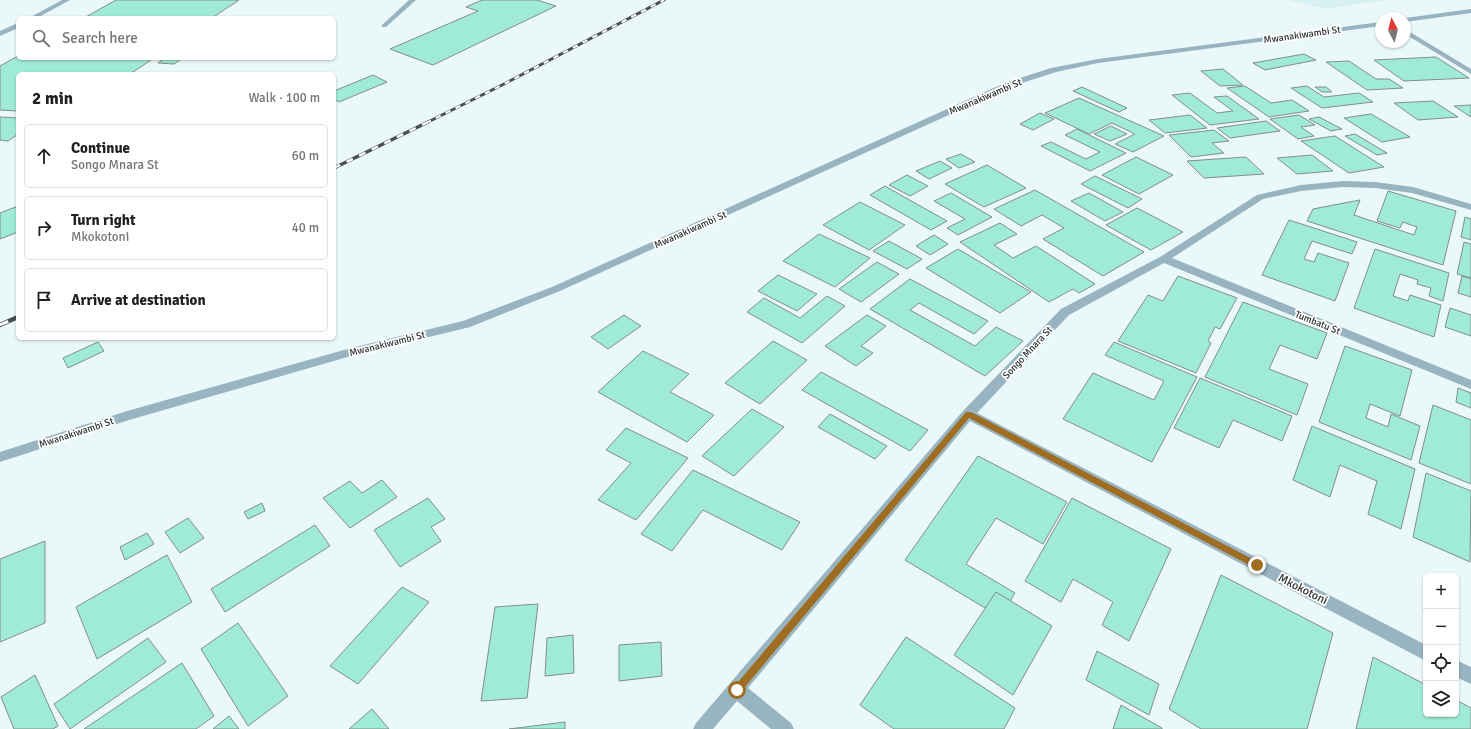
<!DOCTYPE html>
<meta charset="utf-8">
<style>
body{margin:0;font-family:Signika,sans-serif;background:#f6f6f6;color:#202124}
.controls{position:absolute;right:12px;bottom:12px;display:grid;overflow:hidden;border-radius:6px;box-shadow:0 1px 3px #0004}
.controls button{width:36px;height:36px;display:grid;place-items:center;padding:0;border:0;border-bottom:1px solid #e0e0e0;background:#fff;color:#202124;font:20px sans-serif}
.compass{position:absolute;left:1375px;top:12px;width:36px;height:36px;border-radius:50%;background:#fff;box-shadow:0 1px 3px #0004;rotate:353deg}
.stop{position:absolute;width:12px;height:12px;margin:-9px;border:3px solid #9e6d21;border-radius:50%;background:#fff}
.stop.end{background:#9e6d21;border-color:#fff;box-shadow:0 1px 4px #0008}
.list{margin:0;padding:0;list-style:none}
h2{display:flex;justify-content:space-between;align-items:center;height:52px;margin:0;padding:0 16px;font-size:17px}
h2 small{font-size:13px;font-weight:400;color:#757577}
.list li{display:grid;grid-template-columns:26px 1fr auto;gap:12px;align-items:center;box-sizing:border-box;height:64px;margin:0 8px 8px;padding:0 8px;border:1px solid #e0e0e0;border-radius:6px}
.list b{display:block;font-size:15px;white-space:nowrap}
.list p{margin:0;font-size:13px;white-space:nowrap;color:#757577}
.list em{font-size:13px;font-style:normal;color:#757577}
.icon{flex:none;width:22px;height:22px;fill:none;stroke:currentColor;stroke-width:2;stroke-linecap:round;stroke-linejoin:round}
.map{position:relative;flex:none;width:1471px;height:729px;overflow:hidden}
.search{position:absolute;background:#fff;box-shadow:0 1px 3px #0004;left:16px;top:16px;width:320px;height:44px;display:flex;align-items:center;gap:10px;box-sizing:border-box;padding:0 14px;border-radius:6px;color:#757577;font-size:15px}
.panel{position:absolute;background:#fff;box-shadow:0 1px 3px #0004;left:16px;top:72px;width:320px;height:268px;border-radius:6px}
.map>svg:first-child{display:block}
</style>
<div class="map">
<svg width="1471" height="729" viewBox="0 0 1471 729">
<rect width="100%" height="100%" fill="#ebf8f9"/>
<polygon fill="#d8f0f2" points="1289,0 1386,0 1326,9"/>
<g fill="#9febd8" stroke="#828e8b">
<polygon points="116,0 239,0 212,18 84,18"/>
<polygon points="482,0 537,0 556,6 433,65 390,49 478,11 466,7"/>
<polygon points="1304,54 1316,60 1265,70 1253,63"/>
<polygon points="18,56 18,58 154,58 130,74 18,74 18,111 0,110 0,66"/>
<polygon points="1436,57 1469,78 1404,81 1374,60"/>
<polygon points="165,58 183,58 174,64 158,63"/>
<polygon points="1349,61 1376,79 1389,79 1403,88 1367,90 1326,62"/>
<polygon points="1223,69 1243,85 1220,86 1201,71"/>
<polygon points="373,75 387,82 339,102 334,99 334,91"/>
<polygon points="1245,86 1271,103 1292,100 1309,111 1269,117 1227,88"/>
<polygon points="1307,86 1324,97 1359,93 1373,102 1322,108 1291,88"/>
<polygon points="1082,87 1127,108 1119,112 1073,91"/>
<polygon points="1315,87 1326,87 1332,92 1322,92"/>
<polygon points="1190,93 1217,113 1233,111 1214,97 1227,96 1259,119 1210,125 1172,95"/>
<polygon points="1079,98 1164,136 1133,152 1115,144 1135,134 1112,123 1089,134 1045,113"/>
<polygon points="1433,101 1458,117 1418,120 1394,103"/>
<polygon points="1471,105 1471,117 1454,106"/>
<polygon points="1040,113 1054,119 1033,130 1020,124"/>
<polygon points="1371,114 1410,137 1382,142 1344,118"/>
<polygon points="1190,115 1207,128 1165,133 1149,120"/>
<polygon points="1299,115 1315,125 1301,127 1314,136 1298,139 1270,119"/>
<polygon points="0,117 18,118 18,134 8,141 0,140"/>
<polygon points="1319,117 1342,129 1331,131 1309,119"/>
<polygon points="1266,121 1280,131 1230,138 1217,128"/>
<polygon points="1111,126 1127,134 1110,141 1094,134"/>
<polygon points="1077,129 1126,153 1090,171 1041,146 1051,142 1086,159 1100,152 1065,135"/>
<polygon points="1214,130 1229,141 1212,143 1224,153 1191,157 1169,135"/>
<polygon points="1355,134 1387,153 1377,155 1345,136"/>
<polygon points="1335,136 1384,167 1349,173 1301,141"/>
<polygon points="961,154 975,162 959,168 946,159"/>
<polygon points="1312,155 1333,171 1297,174 1277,158"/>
<polygon points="1136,157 1173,175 1139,194 1102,175"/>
<polygon points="1246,157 1264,174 1204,178 1187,161"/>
<polygon points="940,161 952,168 929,179 916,171"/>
<polygon points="987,165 1026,188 984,207 945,184"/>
<polygon points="907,175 928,186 910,196 889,185"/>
<polygon points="1095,176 1142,199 1128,208 1081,184"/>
<polygon points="885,186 906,198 947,221 931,230 870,195"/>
<polygon points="1035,190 1144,252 1103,276 1043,239 1064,228 1042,215 1021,226 994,209"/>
<polygon points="1388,191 1456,211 1443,265 1307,221 1313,209 1360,200 1354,215 1414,235 1417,227 1403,222 1400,228 1377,221"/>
<polygon points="951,193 992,217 958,235 947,228 965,219 934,201"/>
<polygon points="1089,193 1123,212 1105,221 1071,201"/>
<polygon points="860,202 905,225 869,250 823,225"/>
<polygon points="18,206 18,232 0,239 0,213"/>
<polygon points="1137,208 1183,232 1151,250 1106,225"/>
<polygon points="1465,217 1471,219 1471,240 1461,237"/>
<polygon points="1289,220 1357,242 1352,254 1312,241 1304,259 1314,262 1318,253 1349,263 1335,301 1262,275"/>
<polygon points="1000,223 1017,234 994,245 1013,258 1036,246 1095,284 1079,293 1073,289 1049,302 960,242"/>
<polygon points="819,234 870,258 835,287 783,261"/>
<polygon points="934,235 948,244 930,255 916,246"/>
<polygon points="889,241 922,259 907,269 873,251"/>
<polygon points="1464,242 1471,244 1471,278 1457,274"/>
<polygon points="958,249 1031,292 1000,313 926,268"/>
<polygon points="1375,249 1449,273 1443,301 1429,296 1431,288 1417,284 1418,280 1400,274 1393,296 1408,301 1410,295 1441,305 1434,337 1354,308"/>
<polygon points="877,262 899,274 861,302 839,289"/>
<polygon points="778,275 817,294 797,311 758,291"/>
<polygon points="1178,276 1237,298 1220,329 1215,327 1208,341 1211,343 1196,373 1118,341 1148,295 1163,301"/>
<polygon points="1462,276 1471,279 1471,297 1458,293"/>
<polygon points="910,279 988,321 974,334 919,303 910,310 975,346 996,327 1023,341 985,376 870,309"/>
<polygon points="827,296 845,306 802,343 747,312 764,298 800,318"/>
<polygon points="1243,302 1327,333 1317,359 1280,345 1269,369 1308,384 1297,415 1205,377"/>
<polygon points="1450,308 1471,315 1471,336 1445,327"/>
<polygon points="624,315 641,326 608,349 591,337"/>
<polygon points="867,315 886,326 861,346 873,353 856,366 825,346"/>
<polygon points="773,341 807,360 760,404 725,383"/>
<polygon points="98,342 104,351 68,368 63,358"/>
<polygon points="1114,342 1197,377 1152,462 1063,419 1093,373 1154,400 1164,381 1105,355"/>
<polygon points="1345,346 1412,370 1400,416 1370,404 1366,418 1388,427 1391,414 1420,426 1411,460 1319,422"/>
<polygon points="643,351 689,374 670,392 714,415 687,442 598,392"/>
<polygon points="821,372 928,430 910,451 802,390"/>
<polygon points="1200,378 1292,416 1282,441 1233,420 1219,448 1174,428"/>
<polygon points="1458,388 1471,393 1471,408 1456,402"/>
<polygon points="1433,405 1471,420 1471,484 1419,463"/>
<polygon points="752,409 784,427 734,476 702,456"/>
<polygon points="830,414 887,446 875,459 818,427"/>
<polygon points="1312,426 1415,469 1401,529 1368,514 1377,481 1340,465 1330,497 1293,480"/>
<polygon points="626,428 688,458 636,520 598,500 631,463 606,450"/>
<polygon points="978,456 1067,502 1043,544 996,518 966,564 1015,593 1000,617 905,560"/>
<polygon points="693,470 800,522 782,550 703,510 672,551 641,534"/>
<polygon points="1426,473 1471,491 1470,562 1413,537"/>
<polygon points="382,480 397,497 350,528 323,498 350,481 362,493"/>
<polygon points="428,498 445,519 431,527 441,541 400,567 374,530"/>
<polygon points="1072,498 1171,549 1129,641 1102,625 1113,602 1073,579 1061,602 1025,581"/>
<polygon points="262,503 265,511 248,519 244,512"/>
<polygon points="188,518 204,538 180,553 165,532"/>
<polygon points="315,525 330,546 225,612 211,589"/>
<polygon points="147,533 154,544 125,560 120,547"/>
<polygon points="45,541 45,623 0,642 0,559"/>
<polygon points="167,555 192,602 97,659 76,607"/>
<polygon points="1221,575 1333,633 1307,729 1201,729 1169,709"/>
<polygon points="402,587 429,602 358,684 330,666"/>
<polygon points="996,592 1052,626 1013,695 954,655"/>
<polygon points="538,604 527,698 481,701 495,607"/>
<polygon points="238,623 288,696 248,726 201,649"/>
<polygon points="573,635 574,673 545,676 547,638"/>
<polygon points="906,637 1015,708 1004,729 894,729 860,705"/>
<polygon points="148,638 166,662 70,729 54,704"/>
<polygon points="661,642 662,676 619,681 619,645"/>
<polygon points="1097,651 1159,684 1149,715 1086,680"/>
<polygon points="1373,657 1426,685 1426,714 1456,714 1456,700 1471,708 1471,729 1356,729"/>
<polygon points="182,663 214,716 196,729 84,729"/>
<polygon points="35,675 58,726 53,729 14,729 1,697"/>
<polygon points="1121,705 1162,728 1162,729 1113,729"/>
<polygon points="372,709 389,729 349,729"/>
<polygon points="229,716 239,729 213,729"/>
<polygon points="565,722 565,729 509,729"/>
</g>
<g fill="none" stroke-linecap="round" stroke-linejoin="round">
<g fill="#98b4c1" fill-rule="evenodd">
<polygon points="62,0 70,0 37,18 29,18"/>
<polygon points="409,0 416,0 386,27 382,27 382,25"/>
<polygon points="1471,9 1471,13 1405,22 1405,18"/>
<polygon points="1381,22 1381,26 1098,63 1056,72 1013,86 560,291 470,327 351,356 129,420 0,462 0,452 127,411 351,348 463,321 552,287 1007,82 1051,68 1098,59"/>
<polygon points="18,23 18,28 0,36 0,31"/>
<polygon points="1405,29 1471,69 1471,74 1405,34"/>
<polygon points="1343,181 1375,182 1413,187 1471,204 1471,210 1412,193 1375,188 1343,187 1301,191 1263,199 1172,258 1471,380 1471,389 1164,263 1069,315 977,413 1426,645 1426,661 970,421 748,688 791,723 794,729 771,729 737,701 713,729 693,729 696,723 963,411 1061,309 1160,257 1257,195 1301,185"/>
<polygon points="1456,660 1471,667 1471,684 1456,677"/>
</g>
<defs>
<polyline id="rail-far2" points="426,123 504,84 664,0"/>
<polyline id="rail-far1" points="334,168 428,122"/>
<polyline id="rail" points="0,325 18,317"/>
</defs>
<use href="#rail-far2" stroke="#4a5051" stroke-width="3"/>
<use href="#rail-far1" stroke="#4a5051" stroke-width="3.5"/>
<use href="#rail" stroke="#4a5051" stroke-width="4.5"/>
<use href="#rail-far2" stroke="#fff" stroke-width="2" stroke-dasharray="5.5" stroke-linecap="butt"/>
<use href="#rail-far1" stroke="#fff" stroke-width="2.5" stroke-dasharray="7" stroke-linecap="butt"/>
<use href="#rail" stroke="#fff" stroke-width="3" stroke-dasharray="9" stroke-linecap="butt"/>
</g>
<polygon fill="#9e6d21" points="966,412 971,412 1260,563 1260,568 1255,568 969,418 740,693 734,693 734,687"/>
<g text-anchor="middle" stroke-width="3.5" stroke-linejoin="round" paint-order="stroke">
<g font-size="10" fill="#2a2f30" stroke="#fff">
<text transform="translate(1302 34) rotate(-8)" y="4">Mwanakiwambi St</text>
<text transform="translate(985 96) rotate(-23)" y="4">Mwanakiwambi St</text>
<text transform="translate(690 229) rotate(-24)" y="4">Mwanakiwambi St</text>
<text transform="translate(1318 322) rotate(22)" y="4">Tumbatu St</text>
<text transform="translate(387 343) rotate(-14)" y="4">Mwanakiwambi St</text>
<text transform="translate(1027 352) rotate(-47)" y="4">Songo Mnara St</text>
<text transform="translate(76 432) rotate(-18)" y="4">Mwanakiwambi St</text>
</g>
<g font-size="12" fill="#2a2f30" stroke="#fff">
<text transform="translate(1303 589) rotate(27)" y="4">Mkokotoni</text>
</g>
</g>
</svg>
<div class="controls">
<button>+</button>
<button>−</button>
<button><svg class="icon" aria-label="locate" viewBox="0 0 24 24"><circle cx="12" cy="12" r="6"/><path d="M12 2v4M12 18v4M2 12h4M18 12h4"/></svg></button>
<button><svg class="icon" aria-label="layers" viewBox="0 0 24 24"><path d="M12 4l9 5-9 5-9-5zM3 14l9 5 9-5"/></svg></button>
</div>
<svg class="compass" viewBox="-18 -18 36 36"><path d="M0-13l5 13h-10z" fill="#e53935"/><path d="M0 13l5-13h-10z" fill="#757577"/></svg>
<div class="stop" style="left:737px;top:690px"></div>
<div class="stop end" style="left:1257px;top:565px"></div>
<div class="search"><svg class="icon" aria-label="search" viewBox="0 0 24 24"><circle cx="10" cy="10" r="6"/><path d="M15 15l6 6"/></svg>Search here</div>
<section class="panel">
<h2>2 min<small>Walk · 100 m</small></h2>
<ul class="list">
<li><svg class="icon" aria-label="ahead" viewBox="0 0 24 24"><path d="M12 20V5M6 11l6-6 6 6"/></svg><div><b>Continue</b><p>Songo Mnara St</p></div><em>60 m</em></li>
<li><svg class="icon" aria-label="right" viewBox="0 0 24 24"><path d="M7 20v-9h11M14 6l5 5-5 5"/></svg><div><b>Turn right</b><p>Mkokotoni</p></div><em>40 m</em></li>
<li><svg class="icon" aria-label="arrive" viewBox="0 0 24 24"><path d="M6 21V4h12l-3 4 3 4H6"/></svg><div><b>Arrive at destination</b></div></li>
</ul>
</section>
</div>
